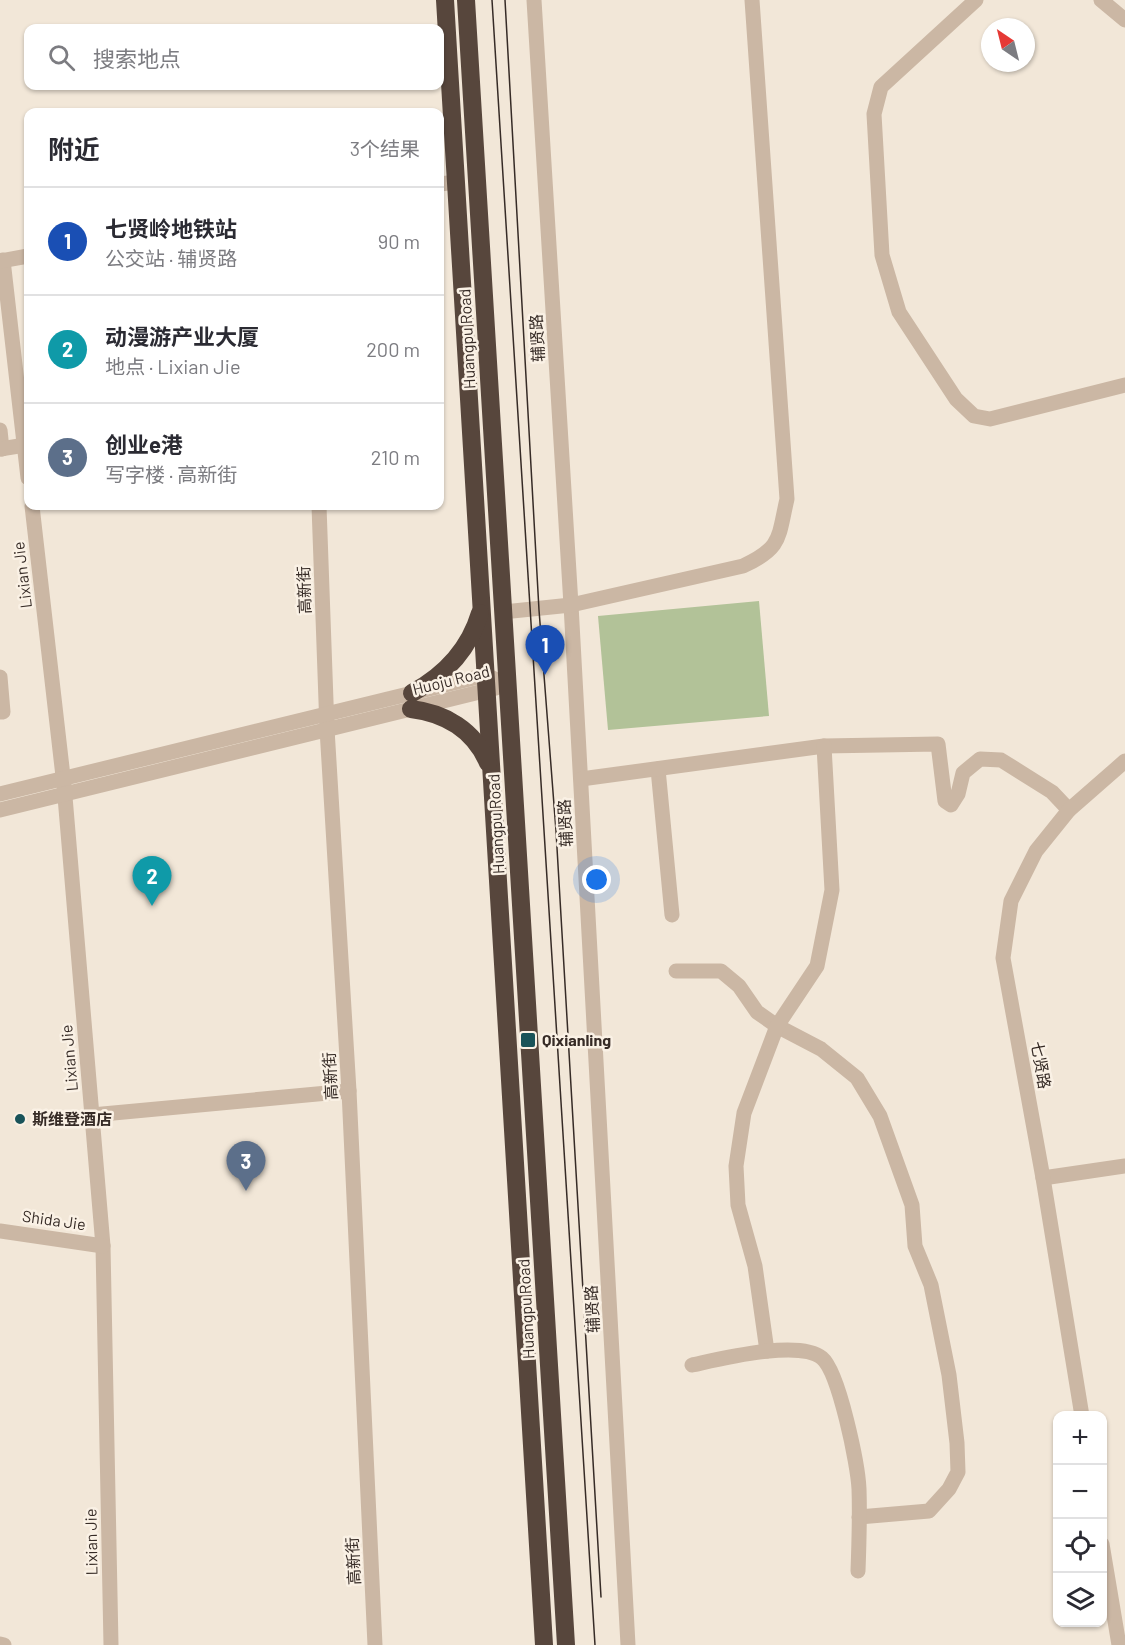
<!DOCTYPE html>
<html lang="zh">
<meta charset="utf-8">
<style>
body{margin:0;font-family:Barlow,"Noto Sans SC",sans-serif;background:#f7f7f7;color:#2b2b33}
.controls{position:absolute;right:18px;bottom:18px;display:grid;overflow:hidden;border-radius:12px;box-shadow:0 2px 4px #0004}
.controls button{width:54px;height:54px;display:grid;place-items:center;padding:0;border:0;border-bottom:2px solid #e1e1e2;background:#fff;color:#2b2b33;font:30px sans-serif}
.compass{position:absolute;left:981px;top:18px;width:54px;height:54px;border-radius:50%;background:#fff;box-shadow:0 2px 4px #0004;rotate:325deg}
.you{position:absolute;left:597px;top:880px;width:21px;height:21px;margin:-15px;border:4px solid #fff;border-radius:50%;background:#1a73e8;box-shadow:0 0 0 9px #1a73e833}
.badge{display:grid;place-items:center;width:39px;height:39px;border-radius:50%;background:#db2777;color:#fff;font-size:20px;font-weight:700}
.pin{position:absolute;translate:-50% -50px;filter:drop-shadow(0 2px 3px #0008)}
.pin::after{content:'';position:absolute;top:32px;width:21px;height:18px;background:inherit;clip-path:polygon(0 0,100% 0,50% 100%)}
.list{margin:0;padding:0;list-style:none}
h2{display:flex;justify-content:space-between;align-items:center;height:78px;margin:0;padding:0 24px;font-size:26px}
h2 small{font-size:20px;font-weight:400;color:#7c7c81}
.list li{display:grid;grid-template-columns:39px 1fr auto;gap:18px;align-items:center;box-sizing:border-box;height:108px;padding:0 24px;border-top:2px solid #e1e1e2}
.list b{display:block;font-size:22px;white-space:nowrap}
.list p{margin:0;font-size:20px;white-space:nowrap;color:#7c7c81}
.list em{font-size:20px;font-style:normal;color:#7c7c81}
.icon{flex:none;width:33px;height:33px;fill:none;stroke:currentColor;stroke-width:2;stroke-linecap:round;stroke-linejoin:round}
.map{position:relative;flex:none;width:1125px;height:1645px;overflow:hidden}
.search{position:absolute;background:#fff;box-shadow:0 2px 4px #0004;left:24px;top:24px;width:420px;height:66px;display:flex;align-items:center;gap:15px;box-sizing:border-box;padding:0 21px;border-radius:12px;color:#7c7c81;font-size:22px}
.panel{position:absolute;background:#fff;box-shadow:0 2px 4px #0004;left:24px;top:108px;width:420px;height:402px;border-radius:12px}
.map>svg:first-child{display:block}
</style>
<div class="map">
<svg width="1125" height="1645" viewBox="0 0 1125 1645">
<rect width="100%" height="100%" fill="#f2e7d8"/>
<polygon fill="#b2c298" points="759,601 769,716 608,730 598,616"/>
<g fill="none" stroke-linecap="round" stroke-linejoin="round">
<g stroke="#cbb7a4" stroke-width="15">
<polyline points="534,0 571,605 628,1645"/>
<polyline points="976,0 881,87 874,114 882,255 899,312 956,399 974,416 990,419 1125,385"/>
<polyline points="1101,0 1125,20"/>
<polyline points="440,184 456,182"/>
<polyline points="3,260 28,478"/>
<polyline points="0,261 28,256"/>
<polyline points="0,430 2,449"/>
<polyline points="0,449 25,445"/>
<polyline points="32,506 64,785 103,1246 111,1645"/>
<polyline points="319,506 327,729 349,1091 375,1645"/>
<path d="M 503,612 L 571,605 L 743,566 C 782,548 778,538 787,499 L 752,0"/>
<polyline points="0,677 3,712 0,712"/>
<polyline points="658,769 672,915"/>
<polyline points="581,779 824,746 938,744 945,801 951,805 958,794 963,773 980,759 1001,760 1052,792 1069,810"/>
<polyline points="0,794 486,675 508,685"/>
<polyline points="0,810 496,688"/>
<polyline points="676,971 721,971 739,986 757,1012 777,1026 821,1049 857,1078 880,1116 912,1205 915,1246 931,1285 949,1375 957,1443 958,1472 949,1489 929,1511 859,1517"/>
<polyline points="92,1115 349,1091"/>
<polyline points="1043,1178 1125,1166"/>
<polyline points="0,1231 103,1246"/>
<polyline points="767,1351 755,1266 738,1205 736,1166 744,1113 777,1026 817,966 832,890 824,746"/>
<path d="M 692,1365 C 720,1359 799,1339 822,1358 C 839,1372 858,1465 859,1489 C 860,1516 859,1544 858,1571"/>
<polyline points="1082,1416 1043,1178 1003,958 1011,901 1036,851 1069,810 1125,761"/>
<polyline points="1102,1544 1119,1645"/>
<polyline points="0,1644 4,1645"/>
</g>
<g stroke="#57463c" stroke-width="18">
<polyline points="445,0 544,1645"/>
<polyline points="466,0 566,1645"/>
<path d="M 412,693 C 445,675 469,650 480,613"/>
<path d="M 411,709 C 445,713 474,730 488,763"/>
</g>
<g stroke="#362b26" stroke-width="1.5">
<polyline points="492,0 595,1645"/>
<polyline points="505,0 539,610 556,831 601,1597"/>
</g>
</g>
<g fill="#195359" stroke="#faf1e5" stroke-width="2">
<rect x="520" y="1032" width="16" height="16" rx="3"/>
<circle cx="20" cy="1119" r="6"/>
</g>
<g text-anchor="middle" stroke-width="5" stroke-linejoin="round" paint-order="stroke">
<g font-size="16" fill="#362b26" stroke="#faf1e5">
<text transform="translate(537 338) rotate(-93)" y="6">辅贤路</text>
<text transform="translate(467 339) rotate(-93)" y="6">Huangpu Road</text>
<text transform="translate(22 575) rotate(-97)" y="6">Lixian Jie</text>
<text transform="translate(304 590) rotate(-92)" y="6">高新街</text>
<text transform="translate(451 680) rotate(-14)" y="6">Huoju Road</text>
<text transform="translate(565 823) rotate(-93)" y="6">辅贤路</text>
<text transform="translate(496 824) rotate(-93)" y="6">Huangpu Road</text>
<text transform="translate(69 1058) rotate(-95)" y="6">Lixian Jie</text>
<text transform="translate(1041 1065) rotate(80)" y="6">七贤路</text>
<text transform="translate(330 1076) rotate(-93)" y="6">高新街</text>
<text transform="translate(54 1220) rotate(8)" y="6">Shida Jie</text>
<text transform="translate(526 1309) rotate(-93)" y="6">Huangpu Road</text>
<text transform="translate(592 1309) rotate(-93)" y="6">辅贤路</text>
<text transform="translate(91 1542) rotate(-91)" y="6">Lixian Jie</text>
<text transform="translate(353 1561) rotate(-93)" y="6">高新街</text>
</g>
<g font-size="16" font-weight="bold" fill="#362b26" stroke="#faf1e5" text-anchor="start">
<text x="542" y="1046">Qixianling</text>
<text x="32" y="1125">斯维登酒店</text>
</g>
</g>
</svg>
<div class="controls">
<button>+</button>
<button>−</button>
<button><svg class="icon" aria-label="locate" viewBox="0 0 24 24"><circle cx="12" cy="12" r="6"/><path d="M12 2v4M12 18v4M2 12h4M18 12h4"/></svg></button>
<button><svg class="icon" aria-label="layers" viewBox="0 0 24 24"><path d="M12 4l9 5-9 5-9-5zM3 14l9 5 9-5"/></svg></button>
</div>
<svg class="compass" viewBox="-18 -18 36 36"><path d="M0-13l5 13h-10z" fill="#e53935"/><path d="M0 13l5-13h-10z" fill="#7c7c81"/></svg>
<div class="you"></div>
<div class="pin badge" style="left:545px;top:675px;background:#1a4fb4">1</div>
<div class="pin badge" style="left:152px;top:906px;background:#0f9aa8">2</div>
<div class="pin badge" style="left:246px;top:1191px;background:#5c6f8a">3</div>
<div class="search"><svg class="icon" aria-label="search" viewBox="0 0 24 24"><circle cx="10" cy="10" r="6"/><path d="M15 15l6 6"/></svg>搜索地点</div>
<section class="panel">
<h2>附近<small>3个结果</small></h2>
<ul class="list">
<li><span class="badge" style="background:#1a4fb4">1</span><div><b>七贤岭地铁站</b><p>公交站 · 辅贤路</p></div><em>90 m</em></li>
<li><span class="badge" style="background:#0f9aa8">2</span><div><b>动漫游产业大厦</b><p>地点 · Lixian Jie</p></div><em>200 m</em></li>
<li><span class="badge" style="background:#5c6f8a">3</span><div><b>创业e港</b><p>写字楼 · 高新街</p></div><em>210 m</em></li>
</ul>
</section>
</div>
